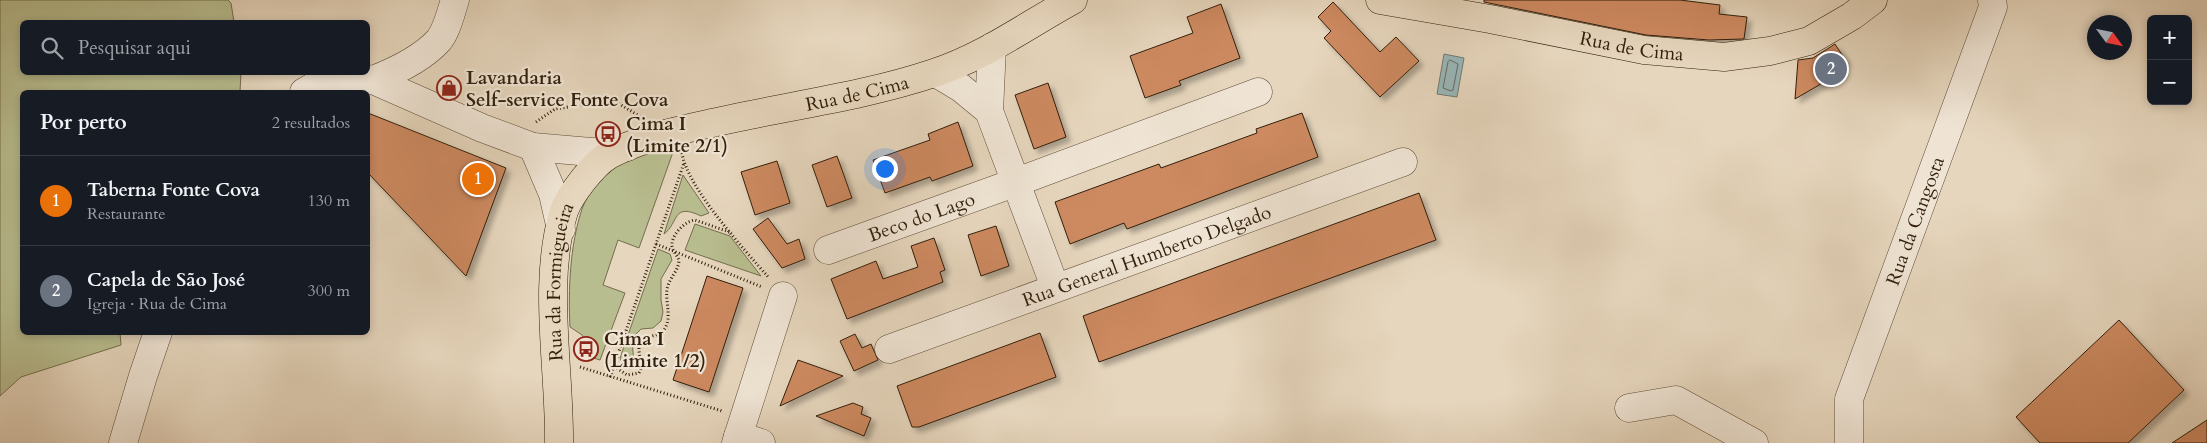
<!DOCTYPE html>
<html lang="pt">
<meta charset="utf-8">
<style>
body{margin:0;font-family:Cardo,serif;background:#242831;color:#f1f3f6}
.controls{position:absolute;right:15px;top:15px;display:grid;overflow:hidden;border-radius:8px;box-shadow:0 2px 8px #0003}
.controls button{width:45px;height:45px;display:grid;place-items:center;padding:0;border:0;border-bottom:1px solid #363941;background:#171b24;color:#f1f3f6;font:25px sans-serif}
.compass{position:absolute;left:2087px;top:15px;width:45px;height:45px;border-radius:50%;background:#171b24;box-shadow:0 2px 8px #0003;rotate:123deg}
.you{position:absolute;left:884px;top:168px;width:18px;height:18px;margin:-12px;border:4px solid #fff;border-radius:50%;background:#1a73e8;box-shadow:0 0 0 8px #1a73e833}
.badge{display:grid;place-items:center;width:32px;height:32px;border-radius:50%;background:#c59692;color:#fff;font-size:16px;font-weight:700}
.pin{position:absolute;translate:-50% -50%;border:2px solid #fff;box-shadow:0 1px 5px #0006}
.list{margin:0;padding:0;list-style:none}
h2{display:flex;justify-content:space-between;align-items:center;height:65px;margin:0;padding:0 20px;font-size:21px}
h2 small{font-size:16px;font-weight:400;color:#9ea1a6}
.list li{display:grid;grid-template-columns:32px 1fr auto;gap:15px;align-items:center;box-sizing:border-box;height:90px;padding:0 20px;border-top:1px solid #363941}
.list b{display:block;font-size:19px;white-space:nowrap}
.list p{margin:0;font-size:16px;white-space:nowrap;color:#9ea1a6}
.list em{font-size:16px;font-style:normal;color:#9ea1a6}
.icon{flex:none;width:28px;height:28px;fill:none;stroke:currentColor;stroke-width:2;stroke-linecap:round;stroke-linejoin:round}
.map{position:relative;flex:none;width:2207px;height:443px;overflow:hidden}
.search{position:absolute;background:#171b24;box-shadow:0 2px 8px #0003;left:20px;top:20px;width:350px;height:55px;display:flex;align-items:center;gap:12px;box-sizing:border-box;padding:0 18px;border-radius:8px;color:#9ea1a6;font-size:19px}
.panel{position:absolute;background:#171b24;box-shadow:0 2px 8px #0003;left:20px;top:90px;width:350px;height:245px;border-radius:8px}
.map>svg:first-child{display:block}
</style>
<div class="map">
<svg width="2207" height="443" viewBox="0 0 2207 443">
<defs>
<filter id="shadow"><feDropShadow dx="4.5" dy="4.5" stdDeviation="2.5" flood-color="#0004"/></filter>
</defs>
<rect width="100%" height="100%" fill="#e6d6bd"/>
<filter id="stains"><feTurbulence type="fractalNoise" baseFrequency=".004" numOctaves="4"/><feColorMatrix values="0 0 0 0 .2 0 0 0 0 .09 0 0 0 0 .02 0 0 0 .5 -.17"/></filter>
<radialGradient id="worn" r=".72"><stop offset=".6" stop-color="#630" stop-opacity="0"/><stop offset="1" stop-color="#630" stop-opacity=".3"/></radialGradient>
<g fill="#b8bd8f" stroke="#746e4d">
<polygon points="0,0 228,0 231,3 234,22 22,22 22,72 241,72 240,92 22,92 22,332 120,333 121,345 21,377 0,396"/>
<path d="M 671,144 L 673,152 L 639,248 L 618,240 L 603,285 L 625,293 L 600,360 L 581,354 L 585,340 L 582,335 L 570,327 C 568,290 570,245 582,209 C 588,191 605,174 621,163 C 634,154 655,150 671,144 Z"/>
<path d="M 683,175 L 709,213 L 701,216 C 672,202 679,223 664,234 Z"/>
<polygon points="695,224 730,236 761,276 685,250"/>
<polygon points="658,249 670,254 672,260 661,279 661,300 663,312 661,321 653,328 641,329 632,338 634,366 630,369 623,364 620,358"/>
</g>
<polygon fill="#99b7b9" stroke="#6f7a73" points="1444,54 1464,58 1457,97 1437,94"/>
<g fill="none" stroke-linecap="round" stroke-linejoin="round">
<polygon stroke="#656b62" stroke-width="1" points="1450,60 1458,64 1453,90 1451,91 1443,88 1448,62"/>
</g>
<g fill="#cd8961" stroke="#311f0b" filter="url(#shadow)">
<polygon points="1484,0 1680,0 1720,5 1719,14 1747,17 1744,39 1709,40 1646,35 1484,2"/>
<polygon points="1333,2 1380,52 1396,37 1419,61 1380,97 1324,38 1331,31 1318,17"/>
<polygon points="1221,4 1240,58 1179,81 1181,85 1145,98 1130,56 1193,33 1187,17"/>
<polygon points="1835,44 1846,61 1839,66 1843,71 1795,99 1798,60 1813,58"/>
<polygon points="1048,83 1066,137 1034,149 1015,95"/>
<polygon points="368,113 506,168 466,276 368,173"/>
<polygon points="1302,113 1318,157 1127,229 1124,223 1070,244 1055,202 1159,164 1161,168 1257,133 1256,129"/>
<polygon points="958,122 973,166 932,181 930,177 885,193 873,160 930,140 928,134"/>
<polygon points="837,156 852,198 827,207 812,165"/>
<polygon points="777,161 790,203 755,215 741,172"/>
<polygon points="1419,193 1436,240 1099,362 1083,316"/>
<polygon points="768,218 787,244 799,239 805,259 782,268 753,229"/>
<polygon points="996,226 1009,266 981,276 968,235"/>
<polygon points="934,238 945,270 940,272 943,282 847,319 831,279 876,261 883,279 918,267 911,246"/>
<polygon points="707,276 743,288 709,392 673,380"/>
<polygon points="2119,320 2184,390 2128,443 2040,443 2016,417"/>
<polygon points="1040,333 1056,377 919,427 912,427 897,386"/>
<polygon points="855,334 862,348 871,344 878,360 854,371 840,341"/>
<polygon points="798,360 843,376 780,406"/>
<polygon points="853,403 863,407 861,414 871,418 864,436 816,416"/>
<polygon points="2207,420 2207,443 2172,443"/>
</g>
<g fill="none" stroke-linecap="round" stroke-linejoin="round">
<defs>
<g id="minor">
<path d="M 455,0 C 451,12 447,30 439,40 C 422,59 396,71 373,80 L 482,128 L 533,147 L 591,152 L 627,147"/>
<polyline points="936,73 961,88 989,111 1055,287"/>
<path d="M 304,92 C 328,77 345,75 373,80"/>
<polyline points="989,111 992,47"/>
<polyline points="533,147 553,194 561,229"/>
<path id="s1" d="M 828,250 L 1014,183 L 1258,92"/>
<path id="s2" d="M 889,349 L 1403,162"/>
<polyline points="1629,408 1676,400 1754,443"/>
<polyline points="738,436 761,443"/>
<polyline points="123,443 143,376 158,332"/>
<polyline points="736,443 783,296"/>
<path id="s3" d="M 1849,443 L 1849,399 L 1993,7 L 1992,0"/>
</g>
<g id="major">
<path id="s4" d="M 1380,0 L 1490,19 L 1644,50 L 1724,57 L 1770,51 L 1809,41 L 1852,16 L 1873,0"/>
<path id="s5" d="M 559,443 C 560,370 542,282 564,211 C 570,195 593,164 609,155 C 641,138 676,131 712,123 C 786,106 862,97 934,73 C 984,57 1027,25 1073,0"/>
</g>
</defs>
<use href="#minor" stroke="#5e4d38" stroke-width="29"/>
<use href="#major" stroke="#311f0b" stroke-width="29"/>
<g stroke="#311f0b" stroke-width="3" stroke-dasharray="1 2.5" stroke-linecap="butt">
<polyline points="536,122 555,109 606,101 616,102 641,117"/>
<path d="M 682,153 C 687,188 745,250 769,278"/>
<polyline points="656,244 762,287"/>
<path d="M 614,366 L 627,375 L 639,373 C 645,364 636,353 640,343 C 644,334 657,338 663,331 C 673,319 665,303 667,289 C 669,278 678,272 679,261 C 678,256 673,252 672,246 C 671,235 685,221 695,220 L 732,233"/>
<polyline points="580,367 722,411"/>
<polyline points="610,377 684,163"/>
</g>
<use href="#minor" stroke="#efe4d4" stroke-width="28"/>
<use href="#major" stroke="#e6d6bd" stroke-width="28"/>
</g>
<defs>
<symbol id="shop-ring" viewBox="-11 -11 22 22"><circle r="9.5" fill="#efe4d4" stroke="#8f2418" stroke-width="1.5"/><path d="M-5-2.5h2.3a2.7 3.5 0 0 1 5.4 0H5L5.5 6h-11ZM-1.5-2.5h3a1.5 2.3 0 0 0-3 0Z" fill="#8f2418"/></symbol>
<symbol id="bus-ring" viewBox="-11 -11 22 22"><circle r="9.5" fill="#efe4d4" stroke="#8f2418" stroke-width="1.5"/><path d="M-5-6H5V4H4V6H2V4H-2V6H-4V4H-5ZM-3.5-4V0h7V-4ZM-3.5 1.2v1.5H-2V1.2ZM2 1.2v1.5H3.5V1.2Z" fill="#8f2418"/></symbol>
</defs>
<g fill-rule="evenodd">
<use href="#shop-ring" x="435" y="74" width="28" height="28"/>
<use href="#bus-ring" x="594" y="120" width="28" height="28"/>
<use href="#bus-ring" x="572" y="335" width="28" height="28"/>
</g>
<g text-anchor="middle" stroke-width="4.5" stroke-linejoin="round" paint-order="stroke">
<g font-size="19" fill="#311f0b" stroke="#efe4d4">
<text dy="7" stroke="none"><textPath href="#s4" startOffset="256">Rua de Cima</textPath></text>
<text dy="7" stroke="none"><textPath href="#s5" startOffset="562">Rua de Cima</textPath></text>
<text dy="7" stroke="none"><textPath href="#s1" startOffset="99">Beco do Lago</textPath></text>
<text dy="7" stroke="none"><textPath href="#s3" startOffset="234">Rua da Cangosta</textPath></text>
<text dy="7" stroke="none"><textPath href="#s2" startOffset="274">Rua General Humberto Delgado</textPath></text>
<text dy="7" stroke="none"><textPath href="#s5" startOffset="162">Rua da Formigueira</textPath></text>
</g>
<g font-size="19" font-weight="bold" fill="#311f0b" stroke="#efe4d4" text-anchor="start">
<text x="466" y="84">Lavandaria<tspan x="466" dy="22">Self-service Fonte Cova</tspan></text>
<text x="626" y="130">Cima I<tspan x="626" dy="22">(Limite 2/1)</tspan></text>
<text x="604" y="345">Cima I<tspan x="604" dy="22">(Limite 1/2)</tspan></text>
</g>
</g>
<rect width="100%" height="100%" filter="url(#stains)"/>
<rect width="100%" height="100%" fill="url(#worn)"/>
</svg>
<div class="controls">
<button>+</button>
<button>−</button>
</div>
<svg class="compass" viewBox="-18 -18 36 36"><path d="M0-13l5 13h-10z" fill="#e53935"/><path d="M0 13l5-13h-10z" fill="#9ea1a6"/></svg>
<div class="you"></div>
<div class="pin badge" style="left:478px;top:179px;background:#e8710a">1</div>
<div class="pin badge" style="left:1831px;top:69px;background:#6b7280">2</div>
<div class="search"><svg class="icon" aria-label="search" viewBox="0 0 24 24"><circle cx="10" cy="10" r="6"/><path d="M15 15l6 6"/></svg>Pesquisar aqui</div>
<section class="panel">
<h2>Por perto<small>2 resultados</small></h2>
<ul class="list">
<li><span class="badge" style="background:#e8710a">1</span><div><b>Taberna Fonte Cova</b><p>Restaurante</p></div><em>130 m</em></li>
<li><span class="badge" style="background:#6b7280">2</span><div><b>Capela de São José</b><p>Igreja · Rua de Cima</p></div><em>300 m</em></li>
</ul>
</section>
</div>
